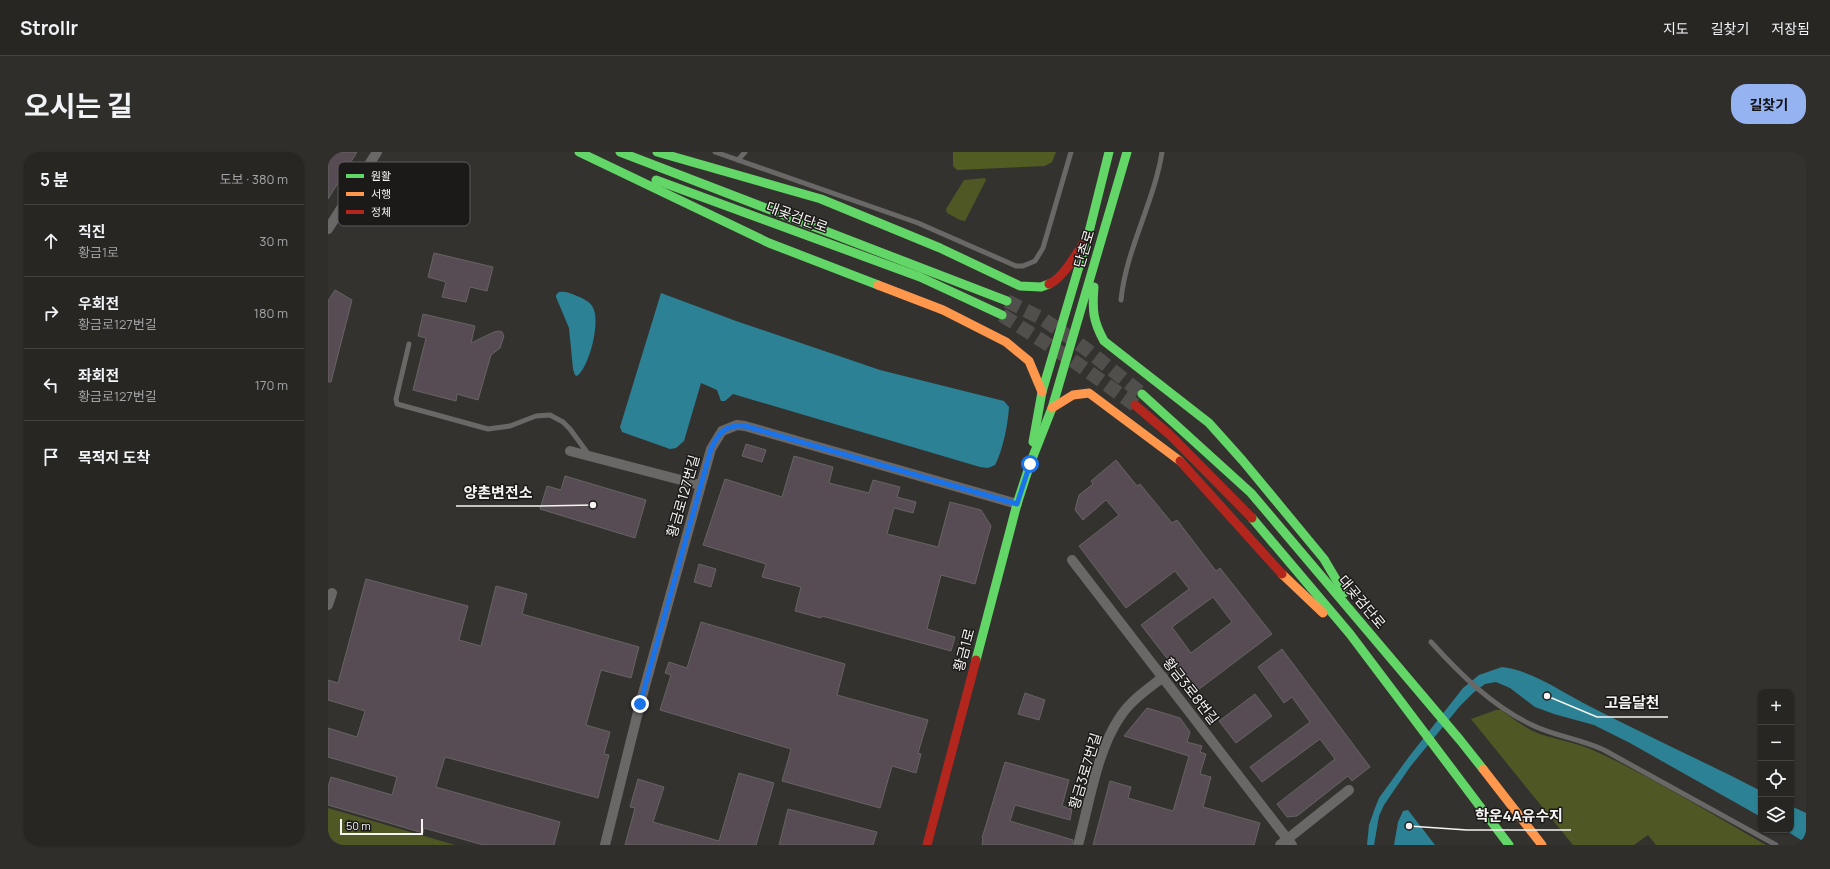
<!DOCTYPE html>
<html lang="ko">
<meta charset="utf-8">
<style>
body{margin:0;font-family:Manrope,"Noto Sans KR",sans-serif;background:#2f2e2b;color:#f1f3f6}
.controls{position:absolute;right:12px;bottom:12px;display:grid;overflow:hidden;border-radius:8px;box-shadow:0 1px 3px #0004}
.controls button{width:36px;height:36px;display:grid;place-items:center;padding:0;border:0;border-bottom:1px solid #434341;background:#272623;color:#f1f3f6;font:20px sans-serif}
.scale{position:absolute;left:12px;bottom:10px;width:83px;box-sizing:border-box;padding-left:4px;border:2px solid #f6f4f2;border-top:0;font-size:11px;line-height:14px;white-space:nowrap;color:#f6f4f2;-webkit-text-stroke:3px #1c1a19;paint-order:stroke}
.stop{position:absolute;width:12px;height:12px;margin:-9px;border:3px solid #1a73e8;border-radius:50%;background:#fff}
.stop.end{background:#1a73e8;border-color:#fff;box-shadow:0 1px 4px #0008}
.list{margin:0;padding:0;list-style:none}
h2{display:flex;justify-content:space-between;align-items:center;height:52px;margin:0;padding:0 16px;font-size:17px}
h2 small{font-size:13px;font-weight:400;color:#a4a5a6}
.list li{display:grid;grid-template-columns:26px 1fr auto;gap:12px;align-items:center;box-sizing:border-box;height:72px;padding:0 16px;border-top:1px solid #434341}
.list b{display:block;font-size:15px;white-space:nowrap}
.list p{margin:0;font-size:13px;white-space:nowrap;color:#a4a5a6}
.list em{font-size:13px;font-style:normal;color:#a4a5a6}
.icon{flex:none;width:22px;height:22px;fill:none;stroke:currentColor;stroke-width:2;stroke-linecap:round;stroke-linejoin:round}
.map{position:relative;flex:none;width:1478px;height:693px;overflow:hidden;border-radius:16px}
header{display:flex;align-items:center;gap:24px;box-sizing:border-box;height:56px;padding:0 20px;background:#272623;border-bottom:1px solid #434341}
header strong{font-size:19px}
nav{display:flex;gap:22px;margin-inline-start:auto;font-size:14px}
.intro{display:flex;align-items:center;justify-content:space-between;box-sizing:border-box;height:96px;padding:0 24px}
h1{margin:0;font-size:28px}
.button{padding:10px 18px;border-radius:16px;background:#95b2f1;color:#111;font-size:14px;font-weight:700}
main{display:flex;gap:24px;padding:0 24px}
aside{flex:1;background:#272623;border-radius:16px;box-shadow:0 1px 3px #0004}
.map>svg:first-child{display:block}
</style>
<header>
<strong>Strollr</strong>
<nav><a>지도</a><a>길찾기</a><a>저장됨</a></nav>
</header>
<div class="intro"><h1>오시는 길</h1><a class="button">길찾기</a></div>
<main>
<aside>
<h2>5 분<small>도보 · 380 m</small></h2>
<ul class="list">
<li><svg class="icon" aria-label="ahead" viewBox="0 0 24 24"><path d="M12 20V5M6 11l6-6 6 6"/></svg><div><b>직진</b><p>황금1로</p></div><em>30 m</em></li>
<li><svg class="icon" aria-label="right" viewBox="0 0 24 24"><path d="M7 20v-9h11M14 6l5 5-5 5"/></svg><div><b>우회전</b><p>황금로127번길</p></div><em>180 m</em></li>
<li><svg class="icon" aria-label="left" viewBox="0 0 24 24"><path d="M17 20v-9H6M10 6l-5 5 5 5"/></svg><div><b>좌회전</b><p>황금로127번길</p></div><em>170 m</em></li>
<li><svg class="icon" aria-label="arrive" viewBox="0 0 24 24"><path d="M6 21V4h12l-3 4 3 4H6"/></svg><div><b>목적지 도착</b></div></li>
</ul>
</aside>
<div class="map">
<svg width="1478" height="693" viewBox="0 0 1478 693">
<rect width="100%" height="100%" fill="#34322f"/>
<g fill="#4f5825">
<polygon points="657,26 658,28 637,69 632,68 619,61 618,57 636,28"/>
<path d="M 1168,558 L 1173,558 C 1186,567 1198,577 1212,582 C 1230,588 1250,591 1267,599 C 1326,626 1382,661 1438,693 L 1328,693 L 1320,683 L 1306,693 L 1245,693 L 1143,567 Z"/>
<polygon points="0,656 127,693 0,693"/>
</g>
<polygon fill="#515c23" points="625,0 728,0 724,10 717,14 629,18 625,14"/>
<g fill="#2c8294">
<path d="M 231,140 C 237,139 242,141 249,144 C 254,146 261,149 264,154 C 274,167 261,216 249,224 L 247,223 L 245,217 L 241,176 L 228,145 L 228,143 Z"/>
<path d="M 333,141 L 408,169 L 552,218 L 676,249 L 681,255 C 680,272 675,298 667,313 L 660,316 L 652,315 L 405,242 L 397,249 L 393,249 L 389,238 L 373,231 L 356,289 L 348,296 L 342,297 L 294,280 L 292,275 Z"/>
<path d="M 1174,515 C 1206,519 1235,541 1263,555 C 1319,584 1377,610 1433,639 L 1433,665 L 1302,591 L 1266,573 L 1226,562 L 1207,555 L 1182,536 L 1168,530 L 1157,532 L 1145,541 L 1132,554 L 1082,615 L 1056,653 L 1051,664 L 1046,693 L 1039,693 L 1041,673 L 1047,656 L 1051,646 L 1080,606 L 1135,536 L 1151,523 Z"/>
<polygon points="1463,654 1478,661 1478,691 1457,678 1463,678"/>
<polygon points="1080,658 1107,693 1066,693 1070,670 1075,659"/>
</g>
<g fill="#584c54" stroke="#656463" fill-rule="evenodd">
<polygon points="0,0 29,0 0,47"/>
<polygon points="106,101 165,115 159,139 142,135 138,150 114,145 118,130 100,125"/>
<polygon points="7,138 24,148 3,230 0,230 0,149"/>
<polygon points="95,162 147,174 143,191 166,180 171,179 174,180 176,184 172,196 163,203 150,248 129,242 128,249 85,238 98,186 90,184"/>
<polygon points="418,292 438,298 434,310 414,304"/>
<polygon points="466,304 505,315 501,331 541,341 545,328 572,335 569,345 588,350 585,361 566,356 559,382 610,395 622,350 653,358 663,374 647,432 613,423 599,477 627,485 623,499 494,464 493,466 467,459 473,435 434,425 438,412 375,393 397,327 454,345"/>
<path d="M 788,308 L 809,334 L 812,332 L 844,371 L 849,368 L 888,419 L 892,416 L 944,482 L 866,541 L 813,473 L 861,437 L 847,419 L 798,456 L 751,394 L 791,363 L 778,348 L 755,368 L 747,358 L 751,343 L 765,332 L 763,329 ZM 885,445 L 904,470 L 863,501 L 844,475 Z"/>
<polygon points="237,324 318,348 307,386 212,357 219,334 233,338"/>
<polygon points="371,412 388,417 383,435 366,430"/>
<polygon points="38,427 140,454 131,488 153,494 168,434 199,442 194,462 311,495 303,526 273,518 258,573 282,580 276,602 281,603 270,646 117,605 108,635 232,670 226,693 155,693 96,676 95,681 0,653 0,635 3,625 64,643 69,625 0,605 0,576 29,585 37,559 0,548 0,528 10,531"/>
<polygon points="373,470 517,512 509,543 600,568 590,601 593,602 588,621 564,614 552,656 454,629 463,597 332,558 343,523 337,521 341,510 359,516"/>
<polygon points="954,497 1042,615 1024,629 1020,624 969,664 959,665 949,652 1007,607 992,587 934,630 922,615 982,570 964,545 956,551 930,515"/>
<polygon points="697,541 717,548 711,568 690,562"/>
<polygon points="927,542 944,564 908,591 891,569"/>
<polygon points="819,556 852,566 862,580 859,590 874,594 872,600 878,602 872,622 883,625 875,655 932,671 926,693 765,693 782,629 803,635 800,646 845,659 861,604 796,584"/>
<polygon points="677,610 741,628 734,654 744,657 742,668 687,653 682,669 745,688 744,693 654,693 655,687 654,686"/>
<polygon points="411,621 446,631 428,693 297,693 307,656 302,655 310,627 336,635 325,670 391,689"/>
<polygon points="460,657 549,680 545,693 451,693"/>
</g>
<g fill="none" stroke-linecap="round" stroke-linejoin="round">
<g stroke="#514f4c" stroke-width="14" stroke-dasharray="14 7" stroke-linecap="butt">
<polyline points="679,149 715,167 758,197 814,242"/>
<polyline points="674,163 747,210 807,253"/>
</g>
<g stroke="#6a6866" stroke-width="5">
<polyline points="387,0 590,71 688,114 695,114 707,109 715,96 743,0"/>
<polyline points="410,8 417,0"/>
<path d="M 793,148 C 798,97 826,51 834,0"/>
<polyline points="81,192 68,247 69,252 160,277 182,274 208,264 222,263 235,270 242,277 261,303"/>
<path d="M 1103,490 C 1132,522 1164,554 1204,573 C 1226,584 1253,587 1276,598 L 1448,693"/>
</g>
<g stroke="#6a6866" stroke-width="10">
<polyline points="0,77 49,0"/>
<polyline points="242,299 372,333"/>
<polyline points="744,408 964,693"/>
<polyline points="0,453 4,441"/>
<polyline points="277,693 312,552 383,297 394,279 409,273 417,274 689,352"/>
<path d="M 750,693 C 761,653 769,598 792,565 C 803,548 820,537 835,525"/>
<polyline points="952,693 1021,638"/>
</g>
<g stroke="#63d668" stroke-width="9">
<polyline points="251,0 441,91 550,133"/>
<polyline points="292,0 679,149"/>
<polyline points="329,0 493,47 612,96 692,134 713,135 721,132"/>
<polyline points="328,28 592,125 674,163"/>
<path d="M 766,135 C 764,158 765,169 776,189 L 881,271 L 915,309 L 996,407 L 1016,441"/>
<polyline points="814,242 923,341 1132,588 1155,617"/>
<polyline points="705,290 714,240 760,84 781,0"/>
<polyline points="924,366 1022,482 1181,693"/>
<polyline points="648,508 689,352 702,312 724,256 799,0"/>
</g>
<g stroke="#ff974d" stroke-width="9">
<polyline points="550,133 615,158 678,190 701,209 714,240"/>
<polyline points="724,256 745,243 761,241 852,309"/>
<polyline points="954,422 995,461"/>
<polyline points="1155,617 1214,693"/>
</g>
<g stroke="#b3261e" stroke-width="9">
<path d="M 721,132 C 736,126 751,97 760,84"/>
<polyline points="807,253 842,283 924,366"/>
<polyline points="852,309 954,422"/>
<polyline points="599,693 648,508"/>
</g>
</g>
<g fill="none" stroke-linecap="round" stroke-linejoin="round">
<path stroke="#1a73e8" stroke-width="5" d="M 312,552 L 383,297 C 390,281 398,272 417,274 L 689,352 L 702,312"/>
</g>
<g text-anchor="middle" stroke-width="3" stroke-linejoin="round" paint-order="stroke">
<g font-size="14" fill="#f6f4f2" stroke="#1c1a19">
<text transform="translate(469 65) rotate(20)" y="5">대곶검단로</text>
<text transform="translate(756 97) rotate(-73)" y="5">단촌로</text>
<text transform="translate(355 344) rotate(-74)" y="5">황금로127번길</text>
<text transform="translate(1034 450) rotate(50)" y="5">대곶검단로</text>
<text transform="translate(636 498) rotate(-75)" y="5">황금1로</text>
<text transform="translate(863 539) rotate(52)" y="5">황금3로8번길</text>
<text transform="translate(757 619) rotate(-73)" y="5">황금3로7번길</text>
</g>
</g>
<rect x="10" y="10" width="132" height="64" rx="6" fill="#1c1a19" stroke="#5d5b5a" stroke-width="1"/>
<rect x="18" y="22" width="18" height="4" fill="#63d668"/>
<rect x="18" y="40" width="18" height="4" fill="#ff974d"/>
<rect x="18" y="58" width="18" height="4" fill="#b3261e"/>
<g font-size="11" fill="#f6f4f2">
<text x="43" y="28">원활</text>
<text x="43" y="46">서행</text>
<text x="43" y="64">정체</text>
</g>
<path fill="none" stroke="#f6f4f2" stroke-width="1.5" d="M265 353L213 354H128M1219 544L1269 565H1340M1081 674L1139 678H1243"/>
<g fill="#f6f4f2" stroke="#1c1a19" stroke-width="1.5">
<circle cx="265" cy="353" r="4"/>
<circle cx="1219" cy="544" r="4"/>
<circle cx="1081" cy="674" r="4"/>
</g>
<g font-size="15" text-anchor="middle" font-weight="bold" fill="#f6f4f2" stroke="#1c1a19" stroke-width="3" stroke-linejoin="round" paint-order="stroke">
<text x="170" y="346">양촌변전소</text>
<text x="1304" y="556">고음달천</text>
<text x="1191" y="669">학운4A유수지</text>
</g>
</svg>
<div class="controls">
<button>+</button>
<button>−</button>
<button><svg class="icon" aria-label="locate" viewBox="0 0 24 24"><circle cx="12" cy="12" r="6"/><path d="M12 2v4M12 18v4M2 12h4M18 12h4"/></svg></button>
<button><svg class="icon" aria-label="layers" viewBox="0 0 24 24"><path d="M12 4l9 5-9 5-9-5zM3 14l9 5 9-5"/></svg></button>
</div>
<div class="scale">50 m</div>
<div class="stop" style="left:702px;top:312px"></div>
<div class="stop end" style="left:312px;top:552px"></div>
</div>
</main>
